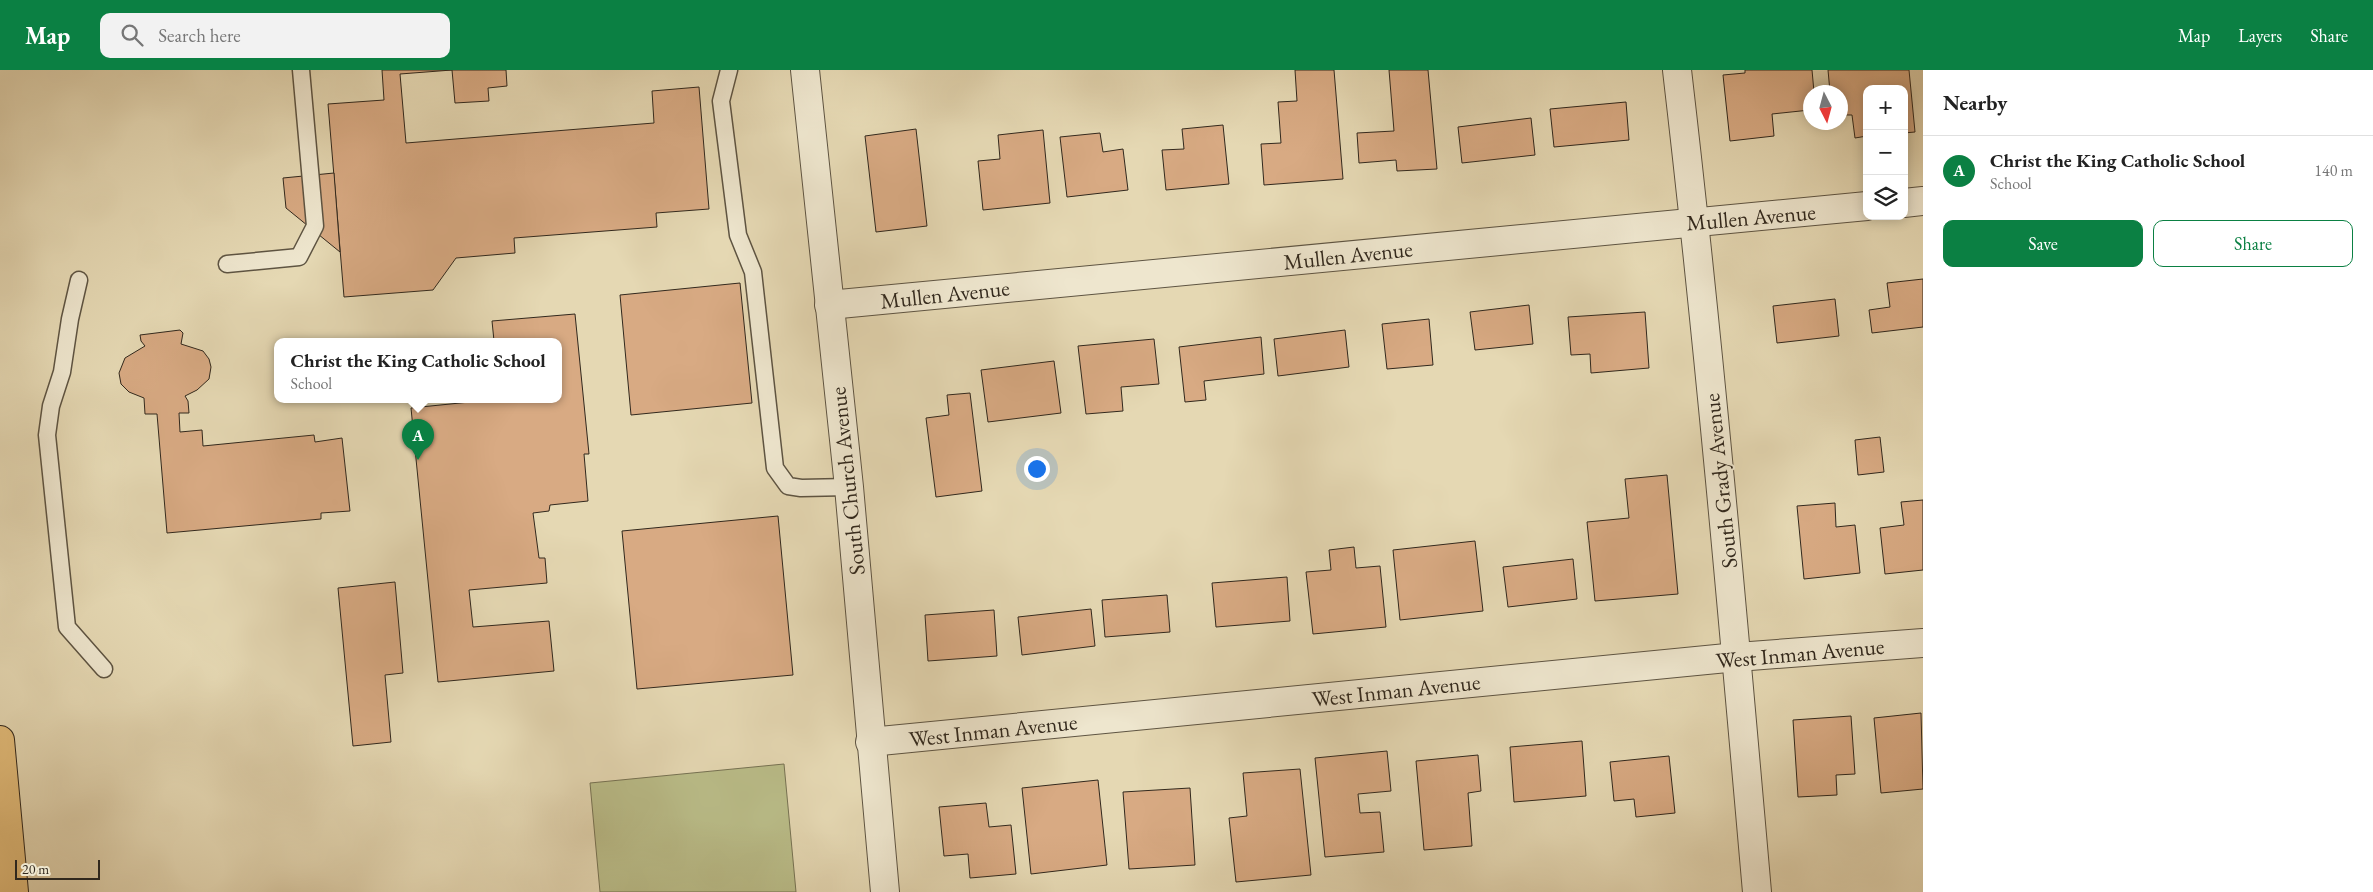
<!DOCTYPE html>
<meta charset="utf-8">
<style>
body{margin:0;font-family:"EB Garamond",serif;background:#f2f2f2;color:#222}
.controls{position:absolute;right:15px;top:15px;display:grid;overflow:hidden;border-radius:10px;box-shadow:0 2px 12px #0003}
.controls button{width:45px;height:45px;display:grid;place-items:center;padding:0;border:0;border-bottom:1px solid #e0e0e0;background:#fff;color:#222;font:25px sans-serif}
.compass{position:absolute;left:1803px;top:15px;width:45px;height:45px;border-radius:50%;background:#fff;box-shadow:0 2px 12px #0003;rotate:174deg}
.scale{position:absolute;left:15px;bottom:12px;width:85px;box-sizing:border-box;padding-left:5px;border:2px solid #31281d;border-top:0;font-size:14px;line-height:18px;white-space:nowrap;color:#31281d;-webkit-text-stroke:4px #eee6ce;paint-order:stroke}
.you{position:absolute;left:1036px;top:398px;width:18px;height:18px;margin:-12px;border:4px solid #fff;border-radius:50%;background:#1a73e8;box-shadow:0 0 0 8px #1a73e833}
.badge{display:grid;place-items:center;width:32px;height:32px;border-radius:50%;background:#0b8043;color:#fff;font-size:16px;font-weight:700}
.pin{position:absolute;translate:-50% -41px;filter:drop-shadow(0 1px 2px #0008)}
.pin::after{content:'';position:absolute;top:26px;width:18px;height:15px;background:inherit;clip-path:polygon(0 0,100% 0,50% 100%)}
.popup{position:absolute;left:274px;top:268px;width:288px;height:65px;box-sizing:border-box;display:grid;place-content:center;border-radius:10px;background:#fff;filter:drop-shadow(0 1px 4px #0005);font-size:16px;white-space:nowrap;color:#767676}
.popup b{font-size:19px;color:#222}
.popup::after{content:'';position:absolute;left:50%;top:100%;margin-left:-10px;border:10px solid transparent;border-top-color:#fff}
.list{margin:0;padding:0;list-style:none}
h2{display:flex;justify-content:space-between;align-items:center;height:65px;margin:0;padding:0 20px;font-size:21px}
h2 small{font-size:16px;font-weight:400;color:#767676}
.list li{display:grid;grid-template-columns:32px 1fr auto;gap:15px;align-items:center;box-sizing:border-box;height:70px;padding:0 20px;border-top:1px solid #e0e0e0}
.list b{display:block;font-size:19px;white-space:nowrap}
.list p{margin:0;font-size:16px;white-space:nowrap;color:#767676}
.list em{font-size:16px;font-style:normal;color:#767676}
.actions{display:flex;gap:10px;padding:15px 20px}
.actions a{flex:1;padding:11px 0;border:1px solid #0b8043;border-radius:10px;text-align:center;font-size:18px;color:#0b8043}
.actions .main{background:#0b8043;color:#fff}
.icon{flex:none;width:28px;height:28px;fill:none;stroke:currentColor;stroke-width:2;stroke-linecap:round;stroke-linejoin:round}
.map{position:relative;flex:none;width:1923px;height:822px;overflow:hidden}
header{display:flex;align-items:center;gap:30px;box-sizing:border-box;height:70px;padding:0 25px;background:#0b8043;color:#fff}
header strong{font-size:24px}
nav{display:flex;gap:28px;margin-inline-start:auto;font-size:18px}
.search{width:350px;height:45px;background:#f2f2f2;display:flex;align-items:center;gap:12px;box-sizing:border-box;padding:0 18px;border-radius:10px;color:#767676;font-size:19px}
main{display:flex}
aside{flex:1;background:#fff}
.map>svg:first-child{display:block}
</style>
<header>
<strong>Map</strong>
<div class="search"><svg class="icon" aria-label="search" viewBox="0 0 24 24"><circle cx="10" cy="10" r="6"/><path d="M15 15l6 6"/></svg>Search here</div>
<nav><a>Map</a><a>Layers</a><a>Share</a></nav>
</header>
<main>
<div class="map">
<svg width="1923" height="822" viewBox="0 0 1923 822">
<rect width="100%" height="100%" fill="#e5d8b3"/>
<filter id="stains"><feTurbulence type="fractalNoise" baseFrequency=".004" numOctaves="4"/><feColorMatrix values="0 0 0 0 .2 0 0 0 0 .09 0 0 0 0 .02 0 0 0 .5 -.17"/></filter>
<radialGradient id="worn" r=".72"><stop offset=".6" stop-color="#630" stop-opacity="0"/><stop offset="1" stop-color="#630" stop-opacity=".3"/></radialGradient>
<polygon fill="#babd89" stroke="#767253" points="784,694 796,822 600,822 590,713"/>
<g fill="#d8aa83" stroke="#31281d">
<polygon points="382,0 506,0 507,16 488,18 489,31 455,33 452,0 400,4 406,73 654,53 652,21 699,17 709,139 656,143 657,157 514,168 515,183 456,188 433,220 344,227 328,34 384,30"/>
<polygon points="1295,0 1334,0 1343,109 1264,115 1261,74 1281,73 1278,32 1297,31"/>
<polygon points="1389,0 1428,0 1437,99 1397,101 1396,90 1359,93 1357,63 1394,61"/>
<polygon points="1745,0 1812,0 1814,22 1810,22 1810,40 1772,44 1774,66 1730,71 1723,5 1745,3"/>
<polygon points="1828,0 1909,0 1915,62 1904,63 1904,19 1867,19 1867,66 1855,68 1852,45 1840,45 1840,22 1830,22"/>
<polygon points="1626,32 1629,70 1554,77 1550,39"/>
<polygon points="1531,48 1535,85 1462,93 1458,57"/>
<polygon points="1223,55 1229,114 1166,120 1162,80 1184,79 1182,59"/>
<polygon points="916,59 927,156 876,162 865,66"/>
<polygon points="1043,60 1050,133 983,140 978,91 1000,89 998,65"/>
<polygon points="1100,63 1103,82 1123,79 1128,120 1067,127 1060,67"/>
<polygon points="334,103 340,182 286,138 283,108"/>
<polygon points="1923,209 1923,257 1872,263 1869,240 1890,237 1887,213"/>
<polygon points="740,213 752,333 631,345 620,225"/>
<polygon points="1835,229 1839,266 1777,273 1773,236"/>
<polygon points="1529,235 1533,274 1475,280 1470,242"/>
<polygon points="1645,242 1649,298 1591,303 1590,284 1571,285 1568,247"/>
<polygon points="575,244 589,384 584,384 588,431 550,435 549,441 533,443 539,488 545,488 547,513 469,520 473,557 549,551 554,601 438,612 411,338 499,329 558,329 558,271 494,271 492,251"/>
<polygon points="1429,249 1433,295 1387,299 1382,254"/>
<polygon points="180,260 183,263 181,274 203,281 209,289 211,297 209,309 197,320 185,326 188,331 189,343 179,343 180,362 202,360 203,376 314,365 315,372 342,368 350,441 321,443 321,449 167,463 157,344 145,344 144,328 129,322 121,314 119,303 125,288 145,276 141,271 140,265"/>
<polygon points="1345,260 1349,297 1278,306 1274,269"/>
<polygon points="1261,267 1264,304 1204,311 1206,330 1185,332 1179,277"/>
<polygon points="1154,269 1159,314 1121,317 1123,341 1086,344 1078,276"/>
<polygon points="1054,291 1061,343 988,352 981,300"/>
<polygon points="970,323 982,421 936,427 926,348 949,345 947,325"/>
<polygon points="1880,367 1884,402 1858,405 1855,370"/>
<polygon points="1667,405 1678,524 1595,531 1587,452 1629,448 1625,409"/>
<polygon points="1923,430 1923,500 1885,504 1880,458 1904,455 1901,432"/>
<polygon points="1835,433 1836,457 1855,455 1860,503 1804,509 1797,436"/>
<polygon points="778,446 793,605 637,619 622,461"/>
<polygon points="1475,471 1483,541 1400,550 1393,480"/>
<polygon points="1354,477 1356,498 1380,496 1386,557 1313,564 1306,502 1331,500 1329,480"/>
<polygon points="1573,489 1577,529 1508,537 1503,497"/>
<polygon points="1287,507 1290,551 1216,557 1212,513"/>
<polygon points="395,512 403,603 385,605 391,672 353,676 338,518"/>
<polygon points="1167,525 1170,562 1105,567 1102,530"/>
<polygon points="1091,539 1095,576 1022,585 1018,547"/>
<polygon points="994,540 997,586 928,591 925,545"/>
<polygon points="1921,643 1923,719 1881,723 1874,648"/>
<polygon points="1851,646 1855,704 1836,705 1837,725 1798,727 1793,650"/>
<polygon points="1582,671 1586,726 1514,732 1510,677"/>
<polygon points="1387,681 1391,721 1358,724 1360,743 1380,742 1384,782 1325,787 1315,688"/>
<polygon points="1478,685 1481,721 1468,723 1472,776 1424,780 1416,691"/>
<polygon points="1669,686 1675,743 1636,747 1634,729 1614,731 1610,692"/>
<polygon points="1300,699 1311,805 1236,812 1229,748 1247,746 1243,703"/>
<polygon points="1098,710 1107,795 1031,804 1022,718"/>
<polygon points="1190,718 1195,795 1129,799 1123,722"/>
<polygon points="986,733 989,757 1011,755 1016,804 970,808 968,784 944,786 939,737"/>
</g>
<g fill="none" stroke-linecap="round" stroke-linejoin="round">
<defs>
<g id="service">
<polyline points="729,0 721,31 738,165 753,202 775,398 788,416 801,418 849,417"/>
<polyline points="227,194 299,187 315,156 301,0"/>
<polyline points="79,210 70,249 62,302 51,336 47,365 67,557 104,599"/>
</g>
<g id="minor">
<path d="M 1677,0 C 1709,273 1733,548 1757,822"/>
<polyline points="1904,133 1923,131"/>
<polyline points="829,235 1867,136"/>
<polyline points="870,672 1737,587 1923,573"/>
</g>
<polyline id="tertiary" points="805,0 849,417 885,822"/>
<polyline id="primary" points="0,670 14,822"/>
</defs>
<use href="#service" stroke="#5e5442" stroke-width="19"/>
<use href="#minor" stroke="#5e5442" stroke-width="30"/>
<use href="#tertiary" stroke="#5e5442" stroke-width="30"/>
<use href="#primary" stroke="#31281d" stroke-width="30"/>
<use href="#service" stroke="#eee6ce" stroke-width="16"/>
<use href="#minor" stroke="#eee6ce" stroke-width="28"/>
<use href="#tertiary" stroke="#eee6ce" stroke-width="28"/>
<use href="#primary" stroke="#e2bc7a" stroke-width="28"/>
</g>
<g text-anchor="middle" stroke-width="4" stroke-linejoin="round" paint-order="stroke">
<g font-size="22" fill="#31281d" stroke="#eee6ce">
<text transform="translate(1751 147) rotate(-5)" y="8">Mullen Avenue</text>
<text transform="translate(1348 185) rotate(-6)" y="8">Mullen Avenue</text>
<text transform="translate(945 224) rotate(-6)" y="8">Mullen Avenue</text>
<text transform="translate(847 411) rotate(-96)" y="8">South Church Avenue</text>
<text transform="translate(1720 411) rotate(-96)" y="8">South Grady Avenue</text>
<text transform="translate(1800 583) rotate(-5)" y="8">West Inman Avenue</text>
<text transform="translate(1396 620) rotate(-6)" y="8">West Inman Avenue</text>
<text transform="translate(993 660) rotate(-6)" y="8">West Inman Avenue</text>
</g>
</g>
<rect width="100%" height="100%" filter="url(#stains)"/>
<rect width="100%" height="100%" fill="url(#worn)"/>
</svg>
<div class="controls">
<button>+</button>
<button>−</button>
<button><svg class="icon" aria-label="layers" viewBox="0 0 24 24"><path d="M12 4l9 5-9 5-9-5zM3 14l9 5 9-5"/></svg></button>
</div>
<svg class="compass" viewBox="-18 -18 36 36"><path d="M0-13l5 13h-10z" fill="#e53935"/><path d="M0 13l5-13h-10z" fill="#767676"/></svg>
<div class="scale">20 m</div>
<div class="you"></div>
<div class="pin badge" style="left:418px;top:390px">A</div>
<div class="popup"><b>Christ the King Catholic School</b>School</div>
</div>
<aside>
<h2>Nearby<small></small></h2>
<ul class="list">
<li><span class="badge">A</span><div><b>Christ the King Catholic School</b><p>School</p></div><em>140 m</em></li>
</ul>
<div class="actions"><a class="main">Save</a><a>Share</a></div>
</aside>
</main>
